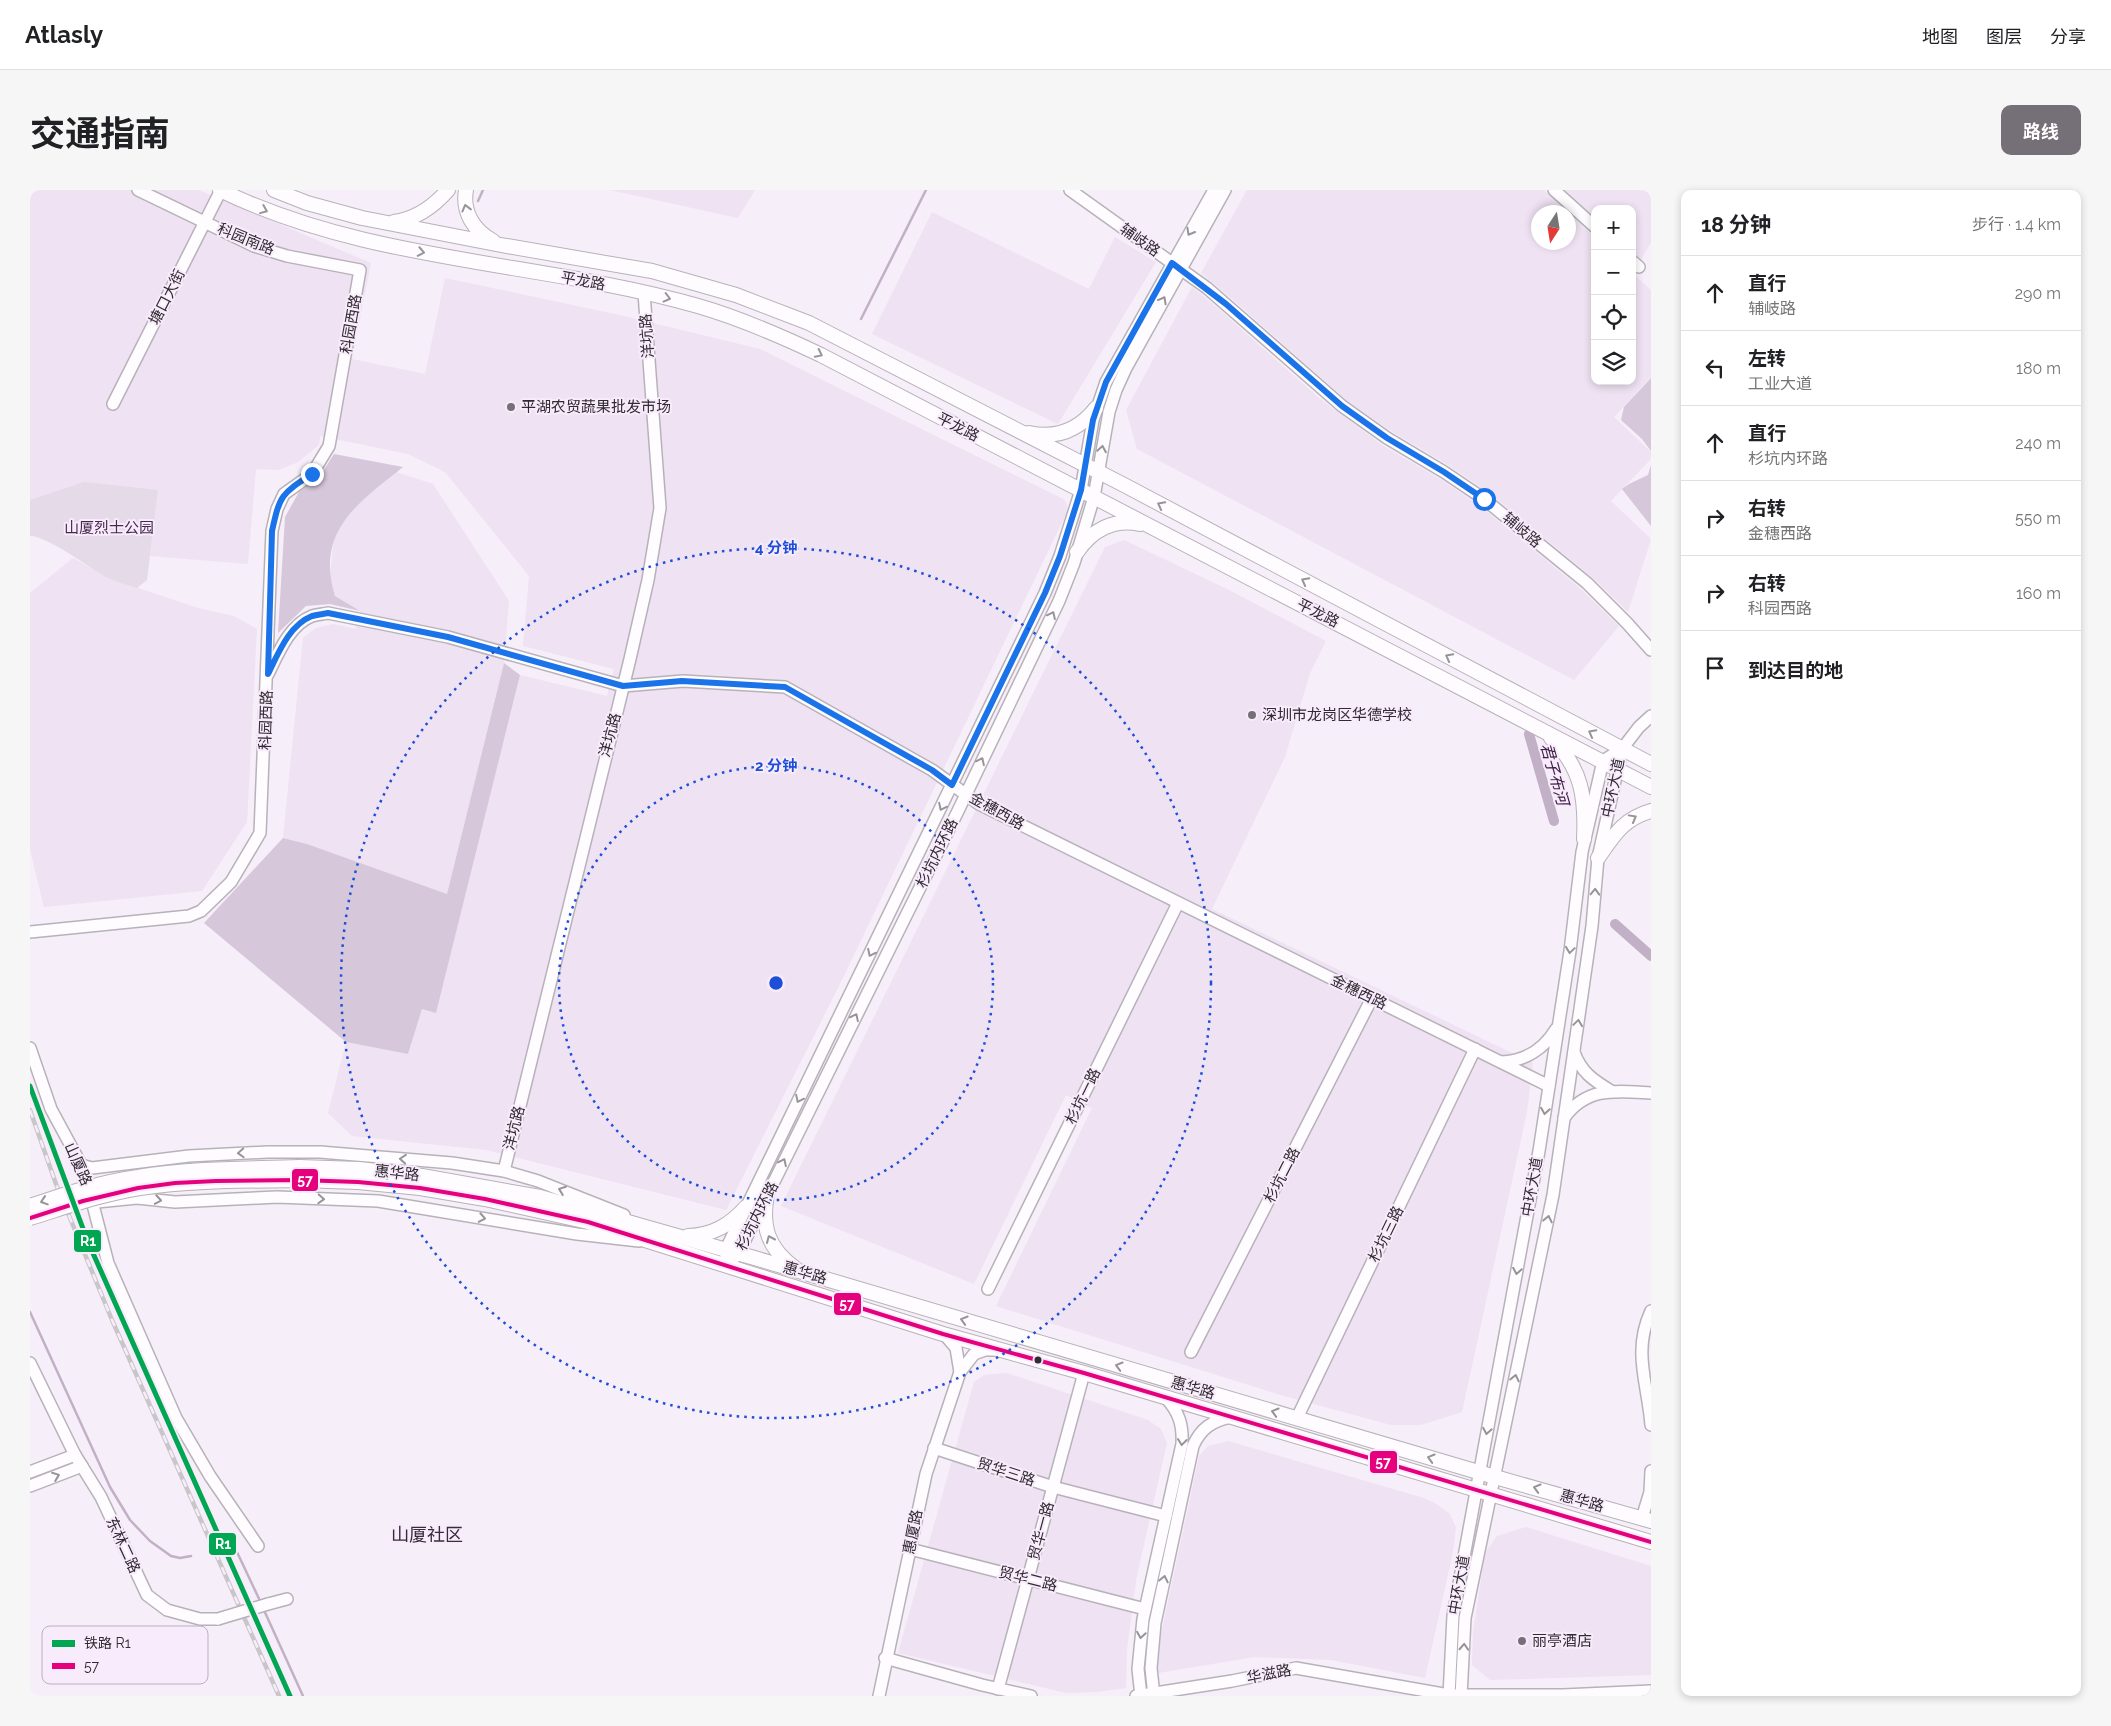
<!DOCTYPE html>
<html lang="zh">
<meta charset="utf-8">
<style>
body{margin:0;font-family:Raleway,"Noto Sans SC",sans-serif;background:#f6f6f6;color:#202124}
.controls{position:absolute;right:15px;top:15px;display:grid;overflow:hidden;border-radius:10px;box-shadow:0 2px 8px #0003}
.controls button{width:45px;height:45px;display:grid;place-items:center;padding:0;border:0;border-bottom:1px solid #e0e0e0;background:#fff;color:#202124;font:25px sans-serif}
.compass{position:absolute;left:1501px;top:15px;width:45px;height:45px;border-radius:50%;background:#fff;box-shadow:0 2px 8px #0003;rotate:192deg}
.stop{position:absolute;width:15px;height:15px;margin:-11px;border:4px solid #1a73e8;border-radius:50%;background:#fff}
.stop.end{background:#1a73e8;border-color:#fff;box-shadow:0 1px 5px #0008}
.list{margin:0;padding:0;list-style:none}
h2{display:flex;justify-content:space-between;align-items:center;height:65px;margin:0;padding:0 20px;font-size:21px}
h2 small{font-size:16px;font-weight:400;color:#757577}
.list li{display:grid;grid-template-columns:32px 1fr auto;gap:15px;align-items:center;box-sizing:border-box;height:75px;padding:0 20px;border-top:1px solid #e0e0e0}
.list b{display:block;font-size:19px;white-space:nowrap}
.list p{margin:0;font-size:16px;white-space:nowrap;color:#757577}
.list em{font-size:16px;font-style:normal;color:#757577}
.icon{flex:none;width:28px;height:28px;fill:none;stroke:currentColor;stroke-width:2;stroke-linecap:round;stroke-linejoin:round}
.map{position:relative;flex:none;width:1621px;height:1506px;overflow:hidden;border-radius:10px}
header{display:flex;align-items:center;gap:30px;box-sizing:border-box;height:70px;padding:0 25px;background:#fff;border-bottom:1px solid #e0e0e0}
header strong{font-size:24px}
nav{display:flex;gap:28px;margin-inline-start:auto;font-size:18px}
.intro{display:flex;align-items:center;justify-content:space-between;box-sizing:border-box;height:120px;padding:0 30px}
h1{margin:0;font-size:35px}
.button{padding:12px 22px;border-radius:10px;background:#756f77;color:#fff;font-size:18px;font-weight:700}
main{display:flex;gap:30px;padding:0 30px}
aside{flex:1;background:#fff;border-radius:10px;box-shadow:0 2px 8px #0003}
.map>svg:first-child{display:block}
</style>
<header>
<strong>Atlasly</strong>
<nav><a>地图</a><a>图层</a><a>分享</a></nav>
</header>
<div class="intro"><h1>交通指南</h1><a class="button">路线</a></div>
<main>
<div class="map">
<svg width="1621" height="1506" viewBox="0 0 1621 1506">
<rect width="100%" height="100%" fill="#f6eef8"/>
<g fill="#efe2f3">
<polygon points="0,0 169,0 341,73 322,169 395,184 415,88 594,126 730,159 1035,310 1038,320 809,796 696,1020 456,960 322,946 298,923 316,852 378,864 392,819 406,822 490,485 577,506 584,479 493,456 499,386 415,282 378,264 290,246 289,255 268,272 249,280 226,279 218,374 120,366 128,300 0,310"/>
<polygon points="580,0 725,0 708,28"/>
<polygon points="1217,0 1514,0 1538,22 1508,22 1508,52 1538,52 1539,23 1565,48 1565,191 1602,191 1602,83 1621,100 1621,187 1584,227 1621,262 1621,269 1581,311 1621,349 1598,422 1562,387 1459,303 1418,275 1361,241 1316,210 1201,108 1171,83"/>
<polygon points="1533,0 1621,0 1621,52 1610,72 1602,65 1602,19 1565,19 1565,30"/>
<polygon points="902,22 1059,99 1085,47 1126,72 1028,234 842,144"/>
<polygon points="1162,97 1190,120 1289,208 1352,255 1410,289 1449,315 1551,399 1589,436 1544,490 1107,259 1096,220"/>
<polygon points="363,281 403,294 479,411 474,473 417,704 277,654 253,648 273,448 286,438 303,434 326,439 330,421 305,406 300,388 304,346 312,321"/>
<polygon points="1094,350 1199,400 1296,451 1280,483 1255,567 1182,719 1503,873 1497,922 1432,1222 1391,1235 1361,1235 1254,1206 966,1116 1062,918 1036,905 944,1094 751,1016 1075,357"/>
<polygon points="43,368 79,388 168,418 204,426 227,439 217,632 172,701 14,717 0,660 0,403"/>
<polygon points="977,1183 1118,1230 1131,1239 1137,1253 1107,1385 1097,1458 1096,1498 1066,1502 1036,1503 868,1463 944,1192 954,1185"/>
<polygon points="1198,1251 1394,1308 1405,1313 1420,1324 1426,1338 1423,1362 1395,1488 1301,1470 1225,1467 1128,1483 1128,1458 1169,1266 1178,1256"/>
<polygon points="1496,1337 1621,1376 1621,1485 1460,1490 1442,1475 1443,1442 1455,1363 1467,1346"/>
</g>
<path fill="#e5dae8" d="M 54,292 L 128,300 L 117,390 L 107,398 C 98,395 87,392 78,388 C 59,378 18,346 0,346 L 0,310 Z"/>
<g fill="#d6c7da">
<polygon points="1621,188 1621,261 1612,249 1591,230 1594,217"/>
<path d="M 304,264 L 373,277 C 328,313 285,341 305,406 L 330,421 L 300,414 L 276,416 L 248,443 L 255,327 L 269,302 L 290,286 Z"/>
<polygon points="1621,275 1621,336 1592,299 1599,294 1618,285"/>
<polygon points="474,473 490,485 406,823 392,819 378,864 316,852 174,733 253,648 277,654 417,704"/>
</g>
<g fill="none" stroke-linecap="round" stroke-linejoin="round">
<g stroke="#c2b1c6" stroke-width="2.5">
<polyline points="448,11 453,0"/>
<polyline points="831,129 896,0"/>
<polyline points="0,1122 80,1297 100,1330 120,1351 141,1366 150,1368 161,1366"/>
<polyline points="201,1356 207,1362 231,1413"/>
<polyline points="233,1418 273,1506"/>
</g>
<g stroke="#c2b1c6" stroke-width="10">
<polyline points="1499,544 1524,631"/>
<polyline points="1585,734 1621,766"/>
</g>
<defs>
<g id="minor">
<polyline points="1040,0 1177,98 1312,216 1357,248 1414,282 1454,309 1557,393 1597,433 1621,460"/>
<polyline points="1524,0 1565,37"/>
<polyline points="1602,71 1609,77"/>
<polyline points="83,214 191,0"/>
<path d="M 238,484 C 248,464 259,435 282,426 C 286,425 293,424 298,423 L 418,447 L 593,496 L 653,491 L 755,497 L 902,580 L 949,614 L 1519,896"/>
<polyline points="0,742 159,726 171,721 201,692 230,643 242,341 247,319 254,304 282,284 299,256 330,80 257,66 224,56 108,0"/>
<polyline points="0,858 21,919 54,980 78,1073 146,1228 180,1286 228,1356"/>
<path d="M 1544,862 C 1551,882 1563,890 1581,901"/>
<path d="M 1471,872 C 1495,871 1514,859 1526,839"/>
<path d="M 1534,928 C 1557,896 1587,901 1621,903"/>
<polyline points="51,975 62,978 159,966 238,962 290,962 422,973 474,981 508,991 594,1025"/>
<polyline points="474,981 600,469 618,390 630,318 614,103"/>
<polyline points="67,1012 107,1008 145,1012 247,1007 348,1011 547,1044 609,1051"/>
<polyline points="696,1067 696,1059 1015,403 1030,366 1051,300 1063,230 1076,192 1184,0"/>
<polyline points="703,1069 709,1063 717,1046 927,623 1029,411 1044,373 1064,307 1079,222 1086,200 1096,178 1195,0"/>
<polyline points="958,1099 1148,713"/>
<path d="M 1621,1121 C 1602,1162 1618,1194 1621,1235"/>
<polyline points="914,1144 926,1158 930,1182"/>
<polyline points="1161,1162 1342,808"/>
<polyline points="0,1173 45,1265 71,1307 117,1405 137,1420 170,1429 188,1429"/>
<polyline points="1267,1228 1445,859"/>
<polyline points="904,1258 1023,1297 1136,1326"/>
<polyline points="0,1282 45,1265"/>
<polyline points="0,1296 52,1276"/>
<polyline points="1612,1328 1620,1302 1621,1281"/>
<polyline points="880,1359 1115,1419"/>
<polyline points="238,1414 257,1409"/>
<polyline points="855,1468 952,1495 1001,1506"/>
<polyline points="968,1499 1054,1183"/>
<polyline points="849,1506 896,1284 930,1182 944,1164 955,1160 964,1160"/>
<polyline points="1106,1506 1202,1491 1266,1478 1419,1505 1533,1505 1621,1501"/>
<path d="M 1111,1506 L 1108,1479 L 1113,1429 L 1152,1254 C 1153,1235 1149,1222 1136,1208"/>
<path d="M 1124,1506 L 1121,1478 L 1125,1433 L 1163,1256 C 1171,1238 1182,1231 1201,1227"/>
<polyline points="1419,1506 1423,1426 1509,961 1540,761 1552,662 1573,571 1592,559 1609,537 1621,526"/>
<polyline points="1431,1506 1435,1428 1523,1005 1562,736 1568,668 1592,559"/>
</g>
<g id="major">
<path d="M 190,0 C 340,73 510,71 668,116 C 710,128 751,146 791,165 L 1621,597"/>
<polyline points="244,0 277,13 332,28 471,55 622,81 706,105 779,133 1096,296 1621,574"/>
<path d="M 436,0 C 432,22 444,41 463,51"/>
<path d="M 364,32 C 386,29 404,16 418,0"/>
<path d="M 999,243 C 1027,249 1049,240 1066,218"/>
<path d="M 1047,362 C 1062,340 1084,328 1110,334"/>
<path d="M 1521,548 C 1552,578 1556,608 1554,649"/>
<path d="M 1568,668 C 1584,645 1593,629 1621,621"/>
<polyline points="269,977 329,979 392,986 510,1007 728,1069 1465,1287 1621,1331"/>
<polyline points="269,990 328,992 390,998 455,1009 558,1032 913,1144 1054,1183 1621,1352"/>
<path d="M 737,1005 C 731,1036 738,1059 765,1078"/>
<path d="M 658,1046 C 683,1045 700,1035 716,1017"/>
</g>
</defs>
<use href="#minor" stroke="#b7b2b9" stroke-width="14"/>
<use href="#major" stroke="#b7b2b9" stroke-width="16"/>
<use href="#minor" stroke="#fefcfe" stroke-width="11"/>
<use href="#major" stroke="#fefcfe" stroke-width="14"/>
<defs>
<g id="rail">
<polyline points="0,896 58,1052 260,1506"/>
<polyline points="0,920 26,994 82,1130 249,1506"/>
</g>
</defs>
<use href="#rail" stroke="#c8c6c8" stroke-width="4.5"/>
<use href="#rail" stroke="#f8ebfb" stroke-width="2.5" stroke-dasharray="8" stroke-linecap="butt"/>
<defs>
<polyline id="minor-bridge" points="188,1429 238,1414"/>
<g id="major-bridge">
<path d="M 0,1016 C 35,1004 71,992 108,987 C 161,978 215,979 269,977"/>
<path d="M 0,1028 C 36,1017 72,1004 110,998 C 163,990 216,991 269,990"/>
</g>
</defs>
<use href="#minor-bridge" stroke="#b7b2b9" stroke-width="14" stroke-linecap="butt"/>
<use href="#major-bridge" stroke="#b7b2b9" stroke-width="16" stroke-linecap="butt"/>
<use href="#minor-bridge" stroke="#fefcfe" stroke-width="11"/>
<use href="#major-bridge" stroke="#fefcfe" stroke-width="14"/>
<defs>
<polyline id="bus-1" points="0,1028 53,1011 108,998 145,993 186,991 269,990 328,992 390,998 455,1009 558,1032 913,1144 1054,1183 1621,1352"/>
</defs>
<use href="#bus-1" stroke="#f8ebfb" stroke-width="8"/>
<use href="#bus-1" stroke="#e5007d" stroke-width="4"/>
<defs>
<polyline id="rail-1" points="0,896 58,1052 260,1506"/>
</defs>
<use href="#rail-1" stroke="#f8ebfb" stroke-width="9"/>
<use href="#rail-1" stroke="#00a651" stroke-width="5"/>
</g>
<defs><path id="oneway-chevron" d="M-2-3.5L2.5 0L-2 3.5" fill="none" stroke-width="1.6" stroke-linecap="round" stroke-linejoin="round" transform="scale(1.25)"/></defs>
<g stroke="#979498">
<use href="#oneway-chevron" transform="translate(436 18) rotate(-104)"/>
<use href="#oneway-chevron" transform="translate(234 20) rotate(22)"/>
<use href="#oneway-chevron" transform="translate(1160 42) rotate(120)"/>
<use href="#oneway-chevron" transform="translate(391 62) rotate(11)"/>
<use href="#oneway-chevron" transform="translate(637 108) rotate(14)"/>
<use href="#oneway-chevron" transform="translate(1133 110) rotate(-61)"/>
<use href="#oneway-chevron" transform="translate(789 164) rotate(26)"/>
<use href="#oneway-chevron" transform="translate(1072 259) rotate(-80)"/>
<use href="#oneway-chevron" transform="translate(1131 315) rotate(-152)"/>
<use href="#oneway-chevron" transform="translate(1275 391) rotate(-152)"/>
<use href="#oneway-chevron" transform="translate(1022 425) rotate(-64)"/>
<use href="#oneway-chevron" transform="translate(1419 467) rotate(-152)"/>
<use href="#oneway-chevron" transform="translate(1562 543) rotate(-152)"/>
<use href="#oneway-chevron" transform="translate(951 571) rotate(-64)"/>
<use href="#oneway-chevron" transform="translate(912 617) rotate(116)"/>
<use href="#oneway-chevron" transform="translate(1603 628) rotate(-29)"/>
<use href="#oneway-chevron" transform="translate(1565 702) rotate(-88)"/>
<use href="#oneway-chevron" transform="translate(1540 760) rotate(98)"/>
<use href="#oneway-chevron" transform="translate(841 763) rotate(116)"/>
<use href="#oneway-chevron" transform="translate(825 827) rotate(-64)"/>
<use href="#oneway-chevron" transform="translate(1548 833) rotate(-82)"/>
<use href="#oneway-chevron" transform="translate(769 909) rotate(116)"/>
<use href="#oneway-chevron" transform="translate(1515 921) rotate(99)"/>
<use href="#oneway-chevron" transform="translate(211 963) rotate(177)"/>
<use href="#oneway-chevron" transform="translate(373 969) rotate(-175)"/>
<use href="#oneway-chevron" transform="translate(753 972) rotate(-64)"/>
<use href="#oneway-chevron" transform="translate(532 1000) rotate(-159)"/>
<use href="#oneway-chevron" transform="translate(291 1009) rotate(3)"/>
<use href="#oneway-chevron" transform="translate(128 1010) rotate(10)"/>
<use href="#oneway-chevron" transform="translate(14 1011) rotate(162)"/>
<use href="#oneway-chevron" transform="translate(452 1028) rotate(11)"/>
<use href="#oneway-chevron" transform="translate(1518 1029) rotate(-78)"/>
<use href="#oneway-chevron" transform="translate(740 1049) rotate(-114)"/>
<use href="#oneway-chevron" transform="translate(1487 1081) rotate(100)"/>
<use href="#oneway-chevron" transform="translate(934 1130) rotate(-163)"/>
<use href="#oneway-chevron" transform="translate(1089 1176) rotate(-164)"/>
<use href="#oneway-chevron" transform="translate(1485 1188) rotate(-78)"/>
<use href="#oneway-chevron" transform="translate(1245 1222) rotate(-164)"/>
<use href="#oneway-chevron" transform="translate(1457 1241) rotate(100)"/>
<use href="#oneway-chevron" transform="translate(1152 1252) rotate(97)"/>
<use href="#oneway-chevron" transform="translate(1401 1268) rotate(-164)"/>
<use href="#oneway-chevron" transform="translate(26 1286) rotate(-21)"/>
<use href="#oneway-chevron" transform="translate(1507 1298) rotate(-164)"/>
<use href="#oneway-chevron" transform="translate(1134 1389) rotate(-78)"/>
<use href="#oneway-chevron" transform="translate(1111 1445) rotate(99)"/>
<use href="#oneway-chevron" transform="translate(1434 1457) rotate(-87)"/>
</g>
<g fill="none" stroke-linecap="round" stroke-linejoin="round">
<path stroke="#1a73e8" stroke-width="6" d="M 282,284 C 251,304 250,305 242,341 L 238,484 C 248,464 259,435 282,426 C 286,425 293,424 298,423 L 418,447 L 593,496 L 652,491 L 755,497 L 902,580 L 922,595 L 1015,403 L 1030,366 L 1051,300 L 1063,230 L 1076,192 L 1142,73 L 1196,114 L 1312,216 L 1357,248 L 1414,282 L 1454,309"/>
</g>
<g fill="none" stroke="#1d4ed8" stroke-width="2.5" stroke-dasharray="2.5 5">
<circle cx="746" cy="793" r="217"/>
<circle cx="746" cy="793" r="435"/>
</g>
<g fill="#756f77" stroke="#f8ebfb" stroke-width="2">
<circle cx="481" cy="217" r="5"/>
<circle cx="1222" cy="525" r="5"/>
<circle cx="1492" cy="1451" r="5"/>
</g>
<circle fill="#302b31" stroke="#f8ebfb" stroke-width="2" cx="1008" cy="1170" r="4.5"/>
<g text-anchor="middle" stroke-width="4" stroke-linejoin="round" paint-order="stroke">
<g font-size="15" fill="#302b31" stroke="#f8ebfb">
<text transform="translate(216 49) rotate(22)" y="5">科园南路</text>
<text transform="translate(1110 50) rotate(35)" y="5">辅岐路</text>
<text transform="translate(553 91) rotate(10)" y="5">平龙路</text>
<text transform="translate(137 107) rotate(-63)" y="5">塘口大街</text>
<text transform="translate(321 134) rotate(-80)" y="5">科园西路</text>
<text transform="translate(617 146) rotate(-94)" y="5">洋坑路</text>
<text transform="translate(928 237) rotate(27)" y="5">平龙路</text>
<text transform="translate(1492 340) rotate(40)" y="5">辅岐路</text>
<text transform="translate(1288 423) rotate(27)" y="5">平龙路</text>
<text transform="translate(236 530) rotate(-88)" y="5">科园西路</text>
<text transform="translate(580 545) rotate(-75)" y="5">洋坑路</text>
<text transform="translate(1583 598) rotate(-78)" y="5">中环大道</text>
<text transform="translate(967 621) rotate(29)" y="5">金穗西路</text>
<text transform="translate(907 663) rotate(-64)" y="5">杉坑内环路</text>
<text transform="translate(1329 802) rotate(26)" y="5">金穗西路</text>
<text transform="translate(1053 906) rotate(-64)" y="5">杉坑一路</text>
<text transform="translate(484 938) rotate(-76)" y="5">洋坑路</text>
<text transform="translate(48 974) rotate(66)" y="5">山厦路</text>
<text transform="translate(367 983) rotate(6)" y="5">惠华路</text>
<text transform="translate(1252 985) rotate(-63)" y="5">杉坑二路</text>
<text transform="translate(1502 997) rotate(-80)" y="5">中环大道</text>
<text transform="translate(727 1026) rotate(-63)" y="5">杉坑内环路</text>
<text transform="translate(1356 1044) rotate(-64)" y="5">杉坑三路</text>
<text transform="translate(775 1083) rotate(16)" y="5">惠华路</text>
<text transform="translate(1163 1198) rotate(16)" y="5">惠华路</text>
<text transform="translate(976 1282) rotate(18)" y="5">贸华三路</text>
<text transform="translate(1552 1311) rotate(16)" y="5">惠华路</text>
<text transform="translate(1011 1341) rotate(-75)" y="5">贸华一路</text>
<text transform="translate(883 1342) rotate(-79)" y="5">惠厦路</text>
<text transform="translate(93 1355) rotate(65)" y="5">东林二路</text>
<text transform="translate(998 1389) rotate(14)" y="5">贸华二路</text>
<text transform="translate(1429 1395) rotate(-80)" y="5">中环大道</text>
<text transform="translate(1239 1484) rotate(-11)" y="5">华滋路</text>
</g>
<g font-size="15" fill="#302b31" stroke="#f8ebfb" text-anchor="start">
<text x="491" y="222">平湖农贸蔬果批发市场</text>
<text x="1232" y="530">深圳市龙岗区华德学校</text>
<text x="1502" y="1456">丽亭酒店</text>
</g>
<g font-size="15" fill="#47294e" stroke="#f8ebfb">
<text x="79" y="343">山厦烈士公园</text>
</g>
<g font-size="16" font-style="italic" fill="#3e2145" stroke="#f8ebfb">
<text transform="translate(1525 584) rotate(74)" y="6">君子布河</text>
</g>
<g font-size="18" fill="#372d3a" stroke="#f8ebfb">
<text x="397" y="1351">山厦社区</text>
</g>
</g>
<rect x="12" y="1436" width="166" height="58" rx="8" fill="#f8ebfb" stroke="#bcb1be" stroke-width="1"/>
<rect x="22" y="1450" width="23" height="7" fill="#00a651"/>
<rect x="22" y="1473" width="23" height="6" fill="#e5007d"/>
<g font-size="14" fill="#302b31">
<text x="54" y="1458">铁路 R1</text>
<text x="54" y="1481">57</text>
</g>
<circle cx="746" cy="793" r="8" fill="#1d4ed8" stroke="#f8ebfb" stroke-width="2.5"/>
<g font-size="15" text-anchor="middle" font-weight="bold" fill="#1d4ed8" stroke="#f8ebfb" stroke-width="4" stroke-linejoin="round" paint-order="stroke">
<text x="746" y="363">4 分钟</text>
<text x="746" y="581">2 分钟</text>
</g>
<g stroke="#f8ebfb" stroke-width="2">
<rect x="261" y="978" width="28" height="24" rx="5" fill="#e5007d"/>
<rect x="43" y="1039" width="29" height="24" rx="5" fill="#00a651"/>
<rect x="803" y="1102" width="29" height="24" rx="5" fill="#e5007d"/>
<rect x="1339" y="1260" width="29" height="24" rx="5" fill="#e5007d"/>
<rect x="178" y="1342" width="29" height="24" rx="5" fill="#00a651"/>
</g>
<g font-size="14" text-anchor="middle" font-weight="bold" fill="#fff">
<text x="275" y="995">57</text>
<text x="58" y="1056">R1</text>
<text x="817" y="1119">57</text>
<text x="1353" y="1277">57</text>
<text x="193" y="1359">R1</text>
</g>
</svg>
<div class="controls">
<button>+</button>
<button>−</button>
<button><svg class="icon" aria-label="locate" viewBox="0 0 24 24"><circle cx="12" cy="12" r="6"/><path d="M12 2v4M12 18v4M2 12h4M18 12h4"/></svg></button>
<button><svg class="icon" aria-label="layers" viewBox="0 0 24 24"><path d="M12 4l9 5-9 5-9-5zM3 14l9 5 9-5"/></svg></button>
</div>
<svg class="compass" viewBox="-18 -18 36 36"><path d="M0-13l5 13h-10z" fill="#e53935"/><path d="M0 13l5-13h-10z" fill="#757577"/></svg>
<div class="stop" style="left:1454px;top:309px"></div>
<div class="stop end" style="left:282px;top:284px"></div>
</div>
<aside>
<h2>18 分钟<small>步行 · 1.4 km</small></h2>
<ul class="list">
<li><svg class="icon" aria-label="ahead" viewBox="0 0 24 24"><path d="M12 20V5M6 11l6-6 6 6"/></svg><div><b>直行</b><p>辅岐路</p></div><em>290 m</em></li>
<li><svg class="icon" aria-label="left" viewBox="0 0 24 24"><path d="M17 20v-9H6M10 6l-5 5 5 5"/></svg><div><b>左转</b><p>工业大道</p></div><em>180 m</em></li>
<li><svg class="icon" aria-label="ahead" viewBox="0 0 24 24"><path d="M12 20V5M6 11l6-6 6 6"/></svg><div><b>直行</b><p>杉坑内环路</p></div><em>240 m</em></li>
<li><svg class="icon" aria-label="right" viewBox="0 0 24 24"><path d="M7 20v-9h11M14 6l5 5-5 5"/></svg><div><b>右转</b><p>金穗西路</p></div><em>550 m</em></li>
<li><svg class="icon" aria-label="right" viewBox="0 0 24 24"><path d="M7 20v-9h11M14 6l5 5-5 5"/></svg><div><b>右转</b><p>科园西路</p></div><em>160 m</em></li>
<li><svg class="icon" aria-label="arrive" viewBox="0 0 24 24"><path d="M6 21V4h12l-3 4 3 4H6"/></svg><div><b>到达目的地</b></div></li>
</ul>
</aside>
</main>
